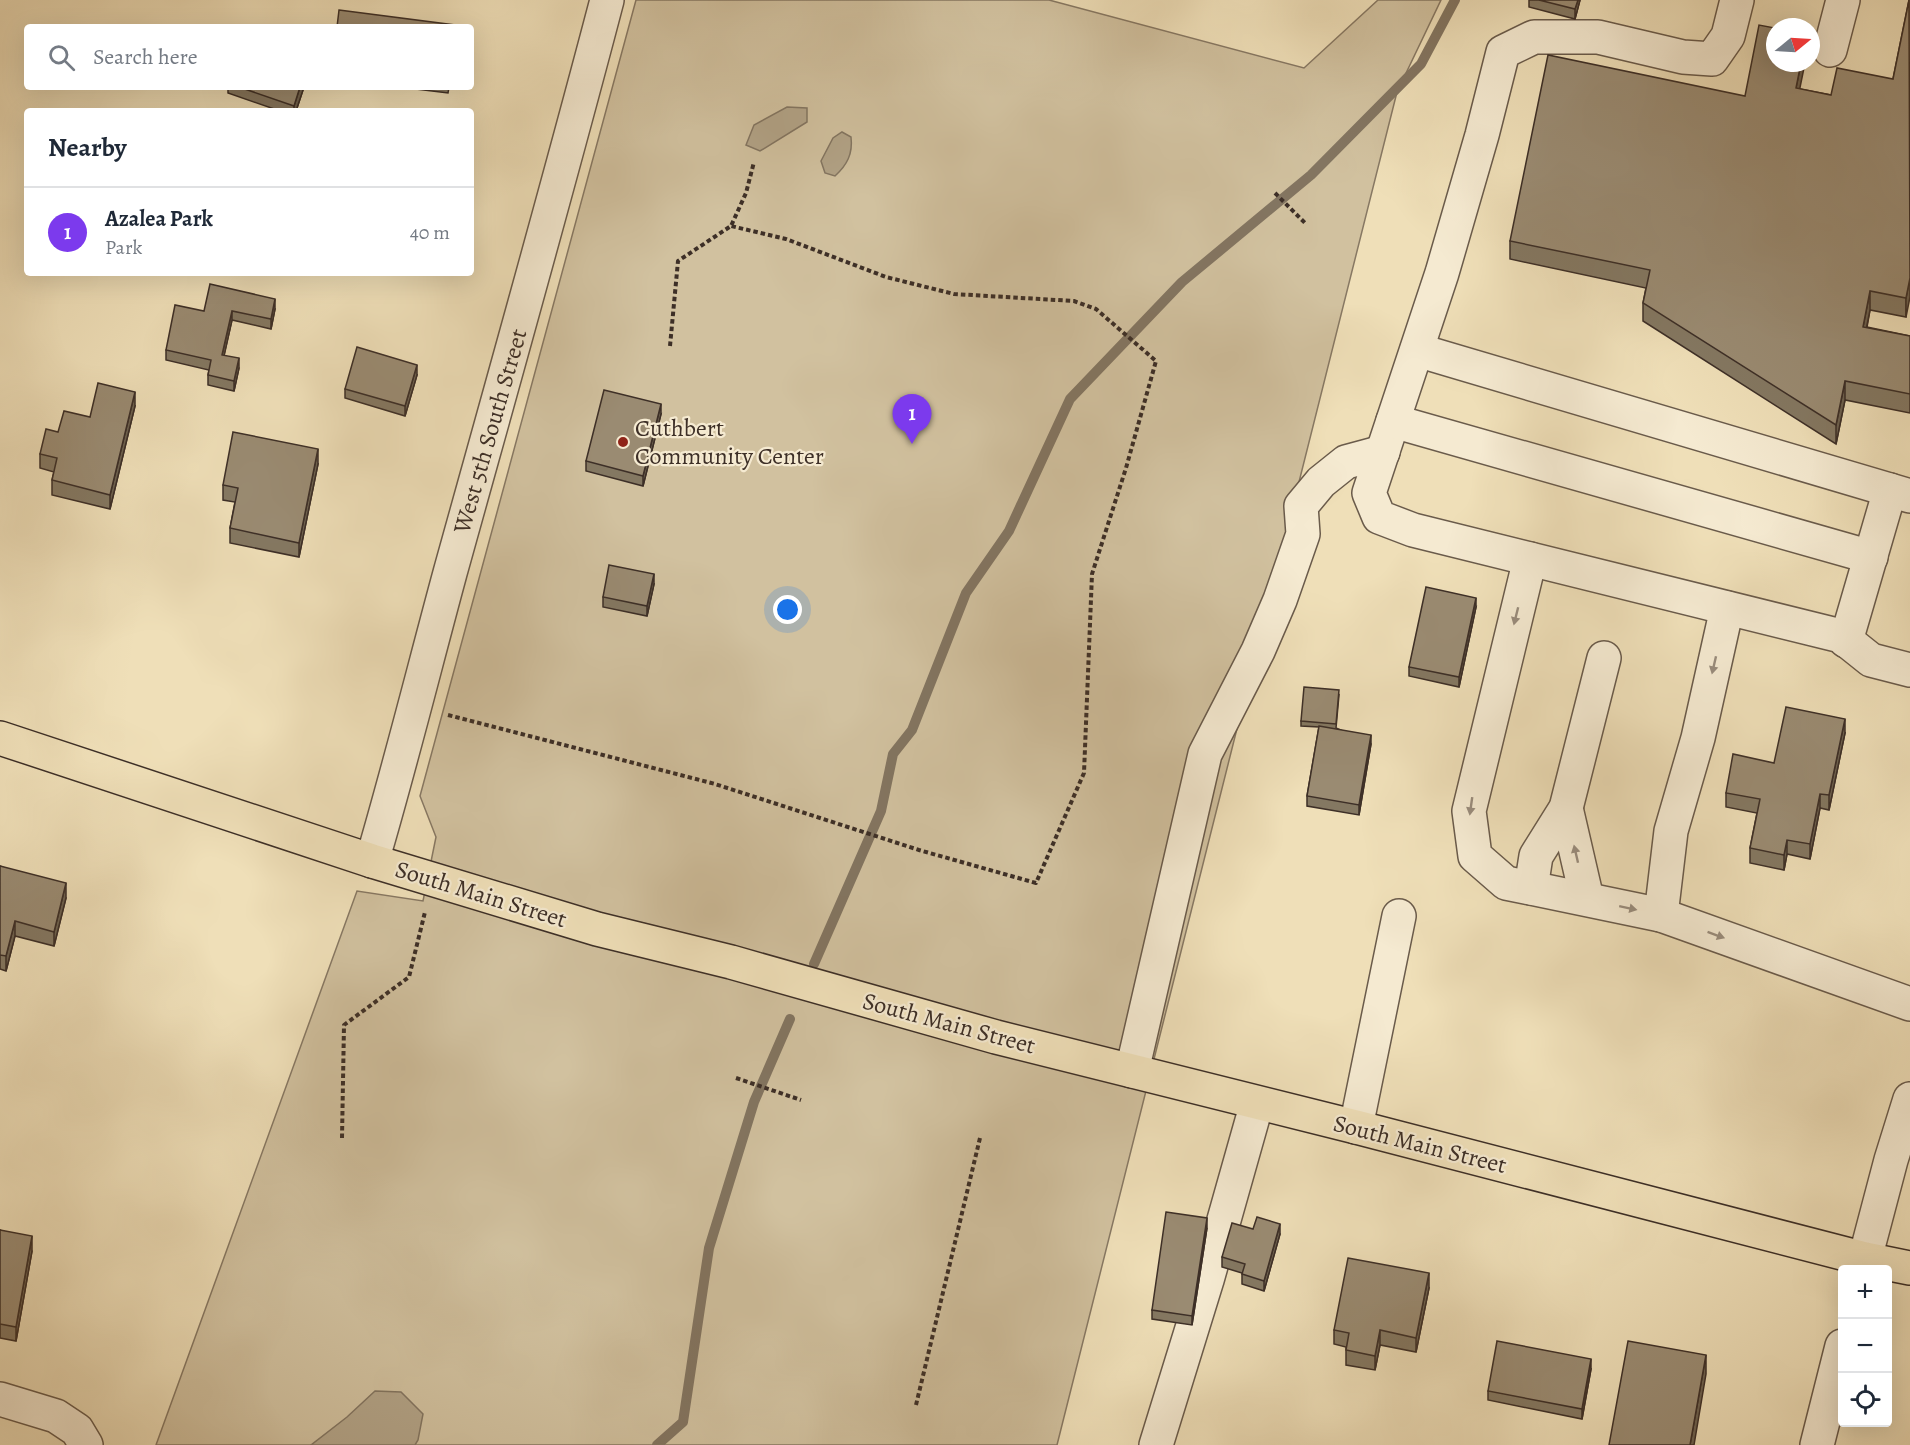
<!DOCTYPE html>
<meta charset="utf-8">
<style>
body{margin:0;font-family:Alegreya,serif;background:#f2f2f3;color:#1f2937}
.controls{position:absolute;right:18px;bottom:18px;display:grid;overflow:hidden;border-radius:6px;box-shadow:0 6px 24px #0002}
.controls button{width:54px;height:54px;display:grid;place-items:center;padding:0;border:0;border-bottom:2px solid #e0e1e3;background:#fff;color:#1f2937;font:30px sans-serif}
.compass{position:absolute;left:1766px;top:18px;width:54px;height:54px;border-radius:50%;background:#fff;box-shadow:0 6px 24px #0002;rotate:72deg}
.you{position:absolute;left:788px;top:610px;width:21px;height:21px;margin:-15px;border:4px solid #fff;border-radius:50%;background:#1a73e8;box-shadow:0 0 0 9px #1a73e833}
.badge{display:grid;place-items:center;width:39px;height:39px;border-radius:50%;background:#7c3aed;color:#fff;font-size:20px;font-weight:700}
.pin{position:absolute;translate:-50% -50px;filter:drop-shadow(0 2px 3px #0008)}
.pin::after{content:'';position:absolute;top:32px;width:21px;height:18px;background:inherit;clip-path:polygon(0 0,100% 0,50% 100%)}
.list{margin:0;padding:0;list-style:none}
h2{display:flex;justify-content:space-between;align-items:center;height:78px;margin:0;padding:0 24px;font-size:26px}
h2 small{font-size:20px;font-weight:400;color:#747a83}
.list li{display:grid;grid-template-columns:39px 1fr auto;gap:18px;align-items:center;box-sizing:border-box;height:90px;padding:0 24px;border-top:2px solid #e0e1e3}
.list b{display:block;font-size:22px;white-space:nowrap}
.list p{margin:0;font-size:20px;white-space:nowrap;color:#747a83}
.list em{font-size:20px;font-style:normal;color:#747a83}
.icon{flex:none;width:33px;height:33px;fill:none;stroke:currentColor;stroke-width:2;stroke-linecap:round;stroke-linejoin:round}
.map{position:relative;flex:none;width:1910px;height:1445px;overflow:hidden}
.search{position:absolute;background:#fff;box-shadow:0 6px 24px #0002;left:24px;top:24px;width:450px;height:66px;display:flex;align-items:center;gap:15px;box-sizing:border-box;padding:0 21px;border-radius:6px;color:#747a83;font-size:22px}
.panel{position:absolute;background:#fff;box-shadow:0 6px 24px #0002;left:24px;top:108px;width:450px;height:168px;border-radius:6px}
.map>svg:first-child{display:block}
</style>
<div class="map">
<svg width="1910" height="1445" viewBox="0 0 1910 1445">
<rect width="100%" height="100%" fill="#efdfb8"/>
<filter id="stains"><feTurbulence type="fractalNoise" baseFrequency=".00333" numOctaves="4"/><feColorMatrix values="0 0 0 0 .2 0 0 0 0 .09 0 0 0 0 .02 0 0 0 .5 -.17"/></filter>
<radialGradient id="worn" r=".72"><stop offset=".6" stop-color="#630" stop-opacity="0"/><stop offset="1" stop-color="#630" stop-opacity=".3"/></radialGradient>
<polygon fill="#d1c19f" stroke="#877863" stroke-width="1.5" points="636,0 1049,0 1304,68 1378,0 1441,0 1397,92 1057,1445 156,1445 357,891 423,901 436,837 420,796"/>
<g fill="#b2a387" stroke="#837561" stroke-width="1.5">
<polygon points="787,107 807,108 807,122 760,151 746,145 754,125"/>
<path d="M 842,132 L 851,137 C 853,154 847,165 835,176 L 825,173 L 821,161 L 833,138 Z"/>
<polygon points="375,1391 401,1392 423,1414 418,1440 415,1445 311,1445 347,1417"/>
</g>
<g fill="none" stroke-linecap="round" stroke-linejoin="round">
<g stroke="#837561" stroke-width="10">
<polyline points="814,964 881,811 893,754 912,730 966,593 1009,531 1070,399 1182,282 1311,175 1421,64 1455,0"/>
<polyline points="657,1445 683,1422 709,1248 754,1102 790,1019"/>
</g>
<defs>
<g id="minor">
<polyline points="1737,0 1728,36 1712,59 1683,57 1598,37 1534,37 1503,52 1482,135 1442,273 1369,493 1379,517 1413,530 1841,636 1871,660 1910,670"/>
<polyline points="1830,50 1843,0"/>
<polyline points="1417,350 1910,496"/>
<polyline points="1393,421 1871,557"/>
<polyline points="1530,559 1469,811 1475,856 1506,883 1661,915 1910,1004"/>
<polyline points="1846,641 1890,490"/>
<polyline points="1566,808 1587,899"/>
<path d="M 372,861 C 400,766 424,669 450,573 C 503,382 557,191 607,0"/>
<polyline points="1531,888 1536,856 1566,808 1604,658"/>
<polyline points="1661,915 1671,831 1698,738 1727,608"/>
<polyline points="1132,1071 1205,754 1258,651 1280,600 1303,534 1301,506 1321,482 1346,462 1383,452"/>
<polyline points="1356,1127 1399,916"/>
<polyline points="1862,1270 1891,1160 1910,1099"/>
<polyline points="0,1399 56,1416 77,1430 86,1445"/>
<polyline points="1156,1445 1207,1280 1257,1103"/>
<polyline points="1817,1445 1842,1346"/>
</g>
<polyline id="major" points="0,738 372,861 597,929 731,962 996,1037 1356,1127 1865,1259 1910,1268"/>
</defs>
<use href="#minor" stroke="#6a5b4b" stroke-width="36"/>
<use href="#major" stroke="#3d2f27" stroke-width="36"/>
<g stroke="#3d2f27" stroke-width="4" stroke-dasharray="4.5 3" stroke-linecap="butt">
<polyline points="1275,193 1306,224"/>
<polyline points="670,346 678,261 731,226 746,193 754,162"/>
<polyline points="448,715 715,784 919,850 1036,883 1084,773 1092,574 1126,468 1156,361 1096,309 1074,301 954,294 886,277 786,239 731,226"/>
<polyline points="736,1078 801,1100"/>
<polyline points="342,1138 344,1025 409,977 425,912"/>
<polyline points="916,1405 980,1138"/>
</g>
<use href="#minor" stroke="#f5ead1" stroke-width="33"/>
<use href="#major" stroke="#efdfb8" stroke-width="33"/>
</g>
<g fill="#847862" stroke="#3d2f27" stroke-width="1.5">
<polygon points="1529,0 1580,0 1575,19 1529,7"/>
<polygon points="1909,0 1906,317 1870,310 1867,327 1910,336 1910,413 1845,400 1836,444 1643,321 1643,303 1646,288 1510,259 1510,241 1745,96 1800,89 1831,95 1893,79"/>
<polygon points="228,87 304,87 296,111 280,111 228,93"/>
<polygon points="399,87 449,87 448,93"/>
<polygon points="275,309 271,329 232,320 224,355 239,368 234,391 208,385 208,375 209,370 166,360 166,350 204,311"/>
<polygon points="417,375 405,416 345,398 345,389"/>
<polygon points="135,406 110,509 52,495 52,480 54,472 40,468 40,454 58,432 90,417"/>
<polygon points="661,414 643,486 586,471 586,461"/>
<polygon points="318,464 299,557 230,543 230,528 235,502 223,500 223,485"/>
<polygon points="654,584 647,616 603,607 603,597"/>
<polygon points="1476,607 1459,687 1409,676 1409,667"/>
<polygon points="1339,695 1336,728 1371,744 1359,815 1307,806 1307,796 1319,727 1301,726 1301,721"/>
<polygon points="1845,733 1829,810 1820,808 1810,859 1787,854 1784,870 1750,863 1750,848 1757,813 1726,807 1726,793 1774,763"/>
<polygon points="0,866 66,898 54,946 15,936 6,971 0,969"/>
<polygon points="1207,1228 1192,1325 1152,1319 1152,1310"/>
<polygon points="1253,1229 1280,1234 1264,1291 1242,1284 1242,1273 1222,1267 1222,1257"/>
<polygon points="0,1230 32,1251 16,1341 0,1338"/>
<polygon points="1429,1288 1416,1352 1380,1345 1375,1370 1346,1365 1346,1347 1334,1344 1334,1330"/>
<polygon points="1591,1369 1582,1419 1488,1400 1488,1391"/>
</g>
<g fill="#6c6150" stroke="#3d2f27" stroke-width="1.5">
<polygon points="1578,0 1580,0 1575,19 1575,9"/>
<polygon points="1801,63 1805,63 1796,107 1796,88"/>
<polygon points="300,87 304,87 296,111 294,111 294,106"/>
<polygon points="1910,278 1910,297 1906,317 1906,298"/>
<polygon points="1870,291 1870,310 1863,345 1863,327"/>
<polygon points="275,299 275,309 271,329 271,319"/>
<polygon points="232,311 232,320 222,365 222,355"/>
<polygon points="239,358 239,368 234,391 234,381"/>
<polygon points="417,365 417,375 405,416 405,406"/>
<polygon points="1845,381 1845,400 1836,444 1836,425"/>
<polygon points="135,392 135,406 110,509 110,495"/>
<polygon points="661,404 661,414 643,486 643,476"/>
<polygon points="318,449 318,464 299,557 299,543"/>
<polygon points="654,574 654,584 647,616 647,606"/>
<polygon points="1476,598 1476,607 1459,687 1459,677"/>
<polygon points="1845,719 1845,733 1829,810 1829,795"/>
<polygon points="1371,735 1371,744 1359,815 1359,805"/>
<polygon points="1820,794 1820,808 1810,859 1810,844"/>
<polygon points="1787,840 1787,854 1784,870 1784,855"/>
<polygon points="66,883 66,898 54,946 54,932"/>
<polygon points="15,921 15,936 6,971 6,956"/>
<polygon points="1207,1218 1207,1228 1192,1325 1192,1316"/>
<polygon points="1280,1224 1280,1234 1264,1291 1264,1281"/>
<polygon points="32,1236 32,1251 16,1341 16,1327"/>
<polygon points="1429,1273 1429,1288 1416,1352 1416,1338"/>
<polygon points="1380,1330 1380,1345 1375,1370 1375,1356"/>
<polygon points="1706,1355 1706,1374 1694,1445 1690,1445"/>
<polygon points="1591,1359 1591,1369 1582,1419 1582,1409"/>
</g>
<g fill="#9a8b72" stroke="#3d2f27" stroke-width="1.5">
<polygon points="1539,0 1578,0 1575,9"/>
<polygon points="1909,0 1910,278 1906,298 1870,291 1863,327 1910,336 1910,394 1845,381 1836,425 1643,303 1650,270 1510,241 1548,55 1745,96 1759,25 1775,28 1775,63 1801,63 1796,88 1831,95 1837,68 1893,79"/>
<polygon points="339,10 455,25 455,27 337,27"/>
<polygon points="239,87 300,87 294,106"/>
<polygon points="210,284 275,299 271,319 232,311 222,355 239,358 234,381 208,375 211,360 166,350 175,305 204,311"/>
<polygon points="357,347 417,365 405,406 345,389"/>
<polygon points="98,383 135,392 110,495 52,480 57,458 40,454 46,429 58,432 64,411 90,417"/>
<polygon points="604,390 661,404 643,476 586,461"/>
<polygon points="233,432 318,449 299,543 230,528 238,488 223,485"/>
<polygon points="609,565 654,574 647,606 603,597"/>
<polygon points="1426,587 1476,598 1459,677 1409,667"/>
<polygon points="1304,687 1339,690 1336,724 1301,721"/>
<polygon points="1786,707 1845,719 1829,795 1820,794 1810,844 1787,840 1784,855 1750,848 1760,799 1726,793 1733,754 1774,763"/>
<polygon points="1319,726 1371,735 1359,805 1307,796"/>
<polygon points="0,866 66,883 54,932 15,921 6,956 0,955"/>
<polygon points="1166,1212 1207,1218 1192,1316 1152,1310"/>
<polygon points="1257,1217 1280,1224 1264,1281 1242,1274 1245,1264 1222,1257 1232,1223 1253,1229"/>
<polygon points="0,1230 32,1236 16,1327 0,1324"/>
<polygon points="1348,1258 1429,1273 1416,1338 1380,1330 1375,1356 1346,1350 1349,1333 1334,1330"/>
<polygon points="1497,1341 1591,1359 1582,1409 1488,1391"/>
<polygon points="1628,1341 1706,1355 1690,1445 1609,1445"/>
</g>
<defs><path id="oneway-solid" d="M-6-.8H1V-3.2L6.5 0L1 3.2V.8H-6Z" transform="scale(1.5)"/></defs>
<g fill="#998c7c">
<use href="#oneway-solid" transform="translate(1516 616) rotate(104)"/>
<use href="#oneway-solid" transform="translate(1714 665) rotate(103)"/>
<use href="#oneway-solid" transform="translate(1471 806) rotate(98)"/>
<use href="#oneway-solid" transform="translate(1576 854) rotate(-103)"/>
<use href="#oneway-solid" transform="translate(1628 908) rotate(12)"/>
<use href="#oneway-solid" transform="translate(1716 935) rotate(20)"/>
</g>
<circle fill="#8f2418" stroke="#f5ead1" stroke-width="2" cx="623" cy="442" r="6"/>
<g text-anchor="middle" stroke-width="4.5" stroke-linejoin="round" paint-order="stroke">
<g font-size="24" fill="#3d2f27" stroke="#f5ead1" text-anchor="start">
<text x="635" y="436">Cuthbert<tspan x="635" dy="28">Community Center</tspan></text>
</g>
<g font-size="24" fill="#3d2f27" stroke="#f5ead1">
<text transform="translate(490 431) rotate(-74)" y="8">West 5th South Street</text>
<text transform="translate(481 894) rotate(17)" y="8">South Main Street</text>
<text transform="translate(949 1023) rotate(15)" y="8">South Main Street</text>
<text transform="translate(1420 1144) rotate(14)" y="8">South Main Street</text>
</g>
</g>
<rect width="100%" height="100%" filter="url(#stains)"/>
<rect width="100%" height="100%" fill="url(#worn)"/>
</svg>
<div class="controls">
<button>+</button>
<button>−</button>
<button><svg class="icon" aria-label="locate" viewBox="0 0 24 24"><circle cx="12" cy="12" r="6"/><path d="M12 2v4M12 18v4M2 12h4M18 12h4"/></svg></button>
</div>
<svg class="compass" viewBox="-18 -18 36 36"><path d="M0-13l5 13h-10z" fill="#e53935"/><path d="M0 13l5-13h-10z" fill="#747a83"/></svg>
<div class="you"></div>
<div class="pin badge" style="left:912px;top:444px">1</div>
<div class="search"><svg class="icon" aria-label="search" viewBox="0 0 24 24"><circle cx="10" cy="10" r="6"/><path d="M15 15l6 6"/></svg>Search here</div>
<section class="panel">
<h2>Nearby<small></small></h2>
<ul class="list">
<li><span class="badge">1</span><div><b>Azalea Park</b><p>Park</p></div><em>40 m</em></li>
</ul>
</section>
</div>
